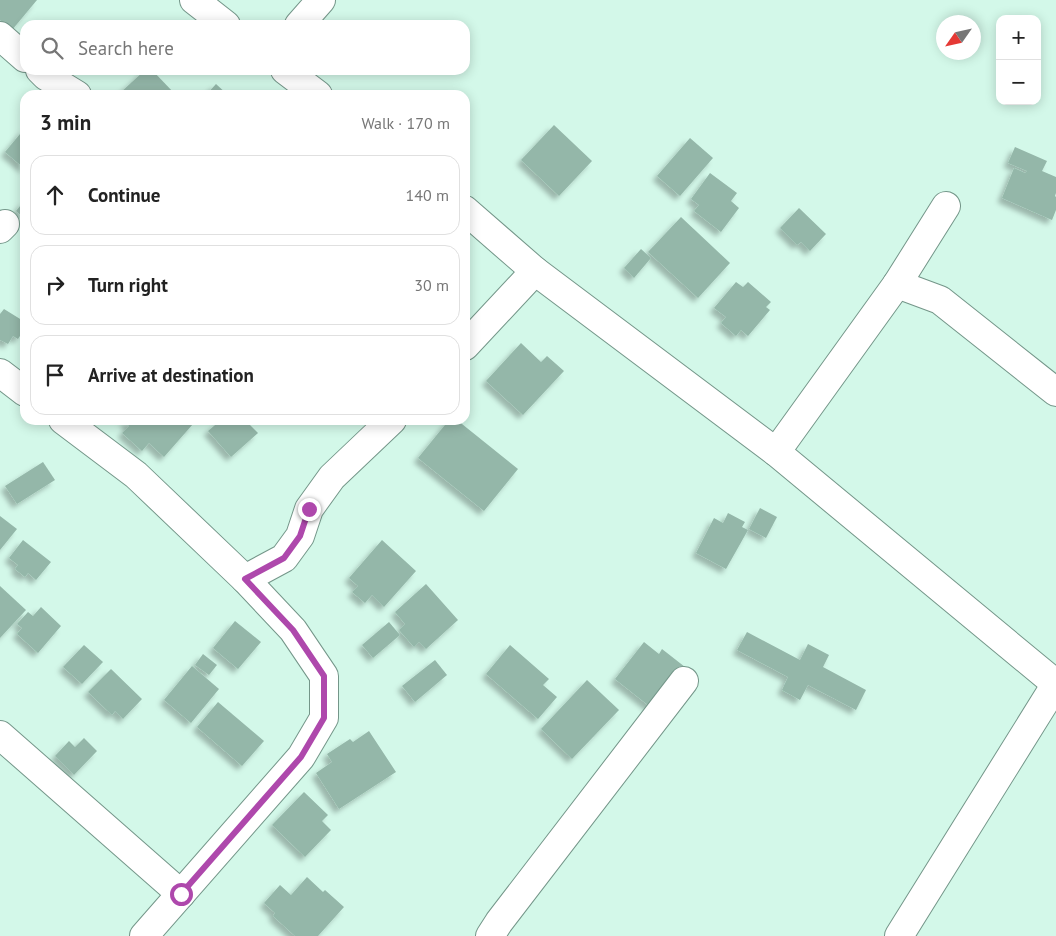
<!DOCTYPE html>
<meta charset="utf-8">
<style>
body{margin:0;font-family:"PT Sans",sans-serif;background:#f6f6f6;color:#222}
.controls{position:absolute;right:15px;top:15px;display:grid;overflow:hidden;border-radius:10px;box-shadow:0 2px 12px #0003}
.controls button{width:45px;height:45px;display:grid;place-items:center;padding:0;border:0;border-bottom:1px solid #e0e0e0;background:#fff;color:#222;font:25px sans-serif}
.compass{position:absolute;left:936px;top:15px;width:45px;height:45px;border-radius:50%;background:#fff;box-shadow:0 2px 12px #0003;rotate:236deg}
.stop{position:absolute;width:15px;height:15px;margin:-11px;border:4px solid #ae48ac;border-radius:50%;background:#fff}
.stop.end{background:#ae48ac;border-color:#fff;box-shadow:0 1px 5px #0008}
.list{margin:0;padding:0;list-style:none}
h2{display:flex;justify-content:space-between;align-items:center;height:65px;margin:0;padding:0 20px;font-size:21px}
h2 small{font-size:16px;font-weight:400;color:#767676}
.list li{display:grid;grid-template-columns:32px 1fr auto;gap:15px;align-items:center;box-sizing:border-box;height:80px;margin:0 10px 10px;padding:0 10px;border:1px solid #e0e0e0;border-radius:15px}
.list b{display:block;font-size:19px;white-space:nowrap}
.list em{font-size:16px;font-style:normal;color:#767676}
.icon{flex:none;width:28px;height:28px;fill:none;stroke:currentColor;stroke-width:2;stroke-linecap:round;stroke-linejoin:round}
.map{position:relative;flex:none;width:1056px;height:936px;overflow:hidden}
.search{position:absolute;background:#fff;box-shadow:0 2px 12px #0003;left:20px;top:20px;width:450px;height:55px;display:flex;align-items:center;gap:12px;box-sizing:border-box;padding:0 18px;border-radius:15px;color:#767676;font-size:19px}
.panel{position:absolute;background:#fff;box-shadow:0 2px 12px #0003;left:20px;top:90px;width:450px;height:335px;border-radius:15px}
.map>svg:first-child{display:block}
</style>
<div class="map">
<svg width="1056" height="936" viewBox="0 0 1056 936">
<defs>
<filter id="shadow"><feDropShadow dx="-4.5" dy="4.5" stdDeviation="2.5" flood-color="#0004"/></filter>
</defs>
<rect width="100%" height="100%" fill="#d3f8e9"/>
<g fill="#94b7a9" filter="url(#shadow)">
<polygon points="0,0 37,0 12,30 0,20"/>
<polygon points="145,70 152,70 176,95 122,95 120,93"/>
<polygon points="216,84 228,95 206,95"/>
<polygon points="554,125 592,161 559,196 521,160"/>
<polygon points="25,128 25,169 5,152"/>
<polygon points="690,138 713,158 680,196 657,176"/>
<polygon points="1015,147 1047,161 1042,171 1056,177 1056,193 1055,196 1056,197 1056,210 1052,220 1002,198 1014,168 1025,173 1027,171 1008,163"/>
<polygon points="710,173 737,193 731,201 739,208 721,232 694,211 699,205 691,199"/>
<polygon points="25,200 25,219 16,211"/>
<polygon points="799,208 826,234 810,251 801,242 797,245 780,228"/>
<polygon points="681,217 730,263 698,298 648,252"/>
<polygon points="641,249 651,258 634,278 624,268"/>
<polygon points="736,282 743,287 748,282 771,302 766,307 770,310 748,336 741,330 736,336 721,323 726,317 714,308"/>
<polygon points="4,309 25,322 25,328 18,339 13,336 8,344 0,340 0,314"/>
<polygon points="521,343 541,362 547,356 564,371 523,415 486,381"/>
<polygon points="123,420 189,420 193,424 164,457 149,443 142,451 122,433 129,426"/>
<polygon points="221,420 245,420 258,433 231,457 208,431"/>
<polygon points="449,420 457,420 518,469 484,511 418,458"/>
<polygon points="43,462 55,480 17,504 5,486"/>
<polygon points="760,508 777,517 766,538 749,529"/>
<polygon points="728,513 745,522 742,527 748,530 726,569 696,553 714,518 723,523"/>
<polygon points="0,516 17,529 0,550"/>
<polygon points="23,540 51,562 36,580 28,573 25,577 15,569 18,565 9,558"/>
<polygon points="382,540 416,571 384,607 372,595 365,603 352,592 358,586 349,578"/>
<polygon points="426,584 458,620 426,649 419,642 414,647 399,630 405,624 395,612"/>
<polygon points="0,586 26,610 0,638"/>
<polygon points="41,607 61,626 38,653 17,634 22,628 17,624 28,612 33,616"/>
<polygon points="235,621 261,642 238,669 213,648"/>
<polygon points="389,622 400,635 373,658 362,645"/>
<polygon points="747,632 800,660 808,644 829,655 823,667 866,690 856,710 808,685 800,700 782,690 788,677 737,650"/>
<polygon points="644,642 659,654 662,649 685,667 653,709 615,679"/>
<polygon points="84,645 103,662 82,684 63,667"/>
<polygon points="510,645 549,679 543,685 557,697 538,719 486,674"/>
<polygon points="203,654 217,665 209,675 195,665"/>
<polygon points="435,660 447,675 415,702 402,686"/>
<polygon points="192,666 219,689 191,723 164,700"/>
<polygon points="111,669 142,699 123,719 115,711 112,715 88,692"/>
<polygon points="587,680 619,710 572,759 541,729"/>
<polygon points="218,702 264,741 242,766 197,727"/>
<polygon points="369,731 396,772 339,809 316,773 332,762 327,754 350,739 353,742"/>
<polygon points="84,738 97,751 74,775 55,756 69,741 75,747"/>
<polygon points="304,792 328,815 322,821 331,830 305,857 272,825"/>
<polygon points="307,877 323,892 325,890 344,907 318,936 295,936 273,916 275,913 264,903 280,885 291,895"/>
</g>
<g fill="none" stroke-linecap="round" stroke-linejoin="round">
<defs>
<g id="minor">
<polyline points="194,0 226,25"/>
<polyline points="299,25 321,0"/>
<polyline points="0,36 25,58"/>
<polyline points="40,70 46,76 77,95"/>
<polyline points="285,70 318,95"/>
<polyline points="465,210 535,271 776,452 1056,684"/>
<polyline points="0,229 5,224"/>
<polyline points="897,284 940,300 1056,392"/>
<polyline points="465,346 535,271"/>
<polyline points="0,373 25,392"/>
<polyline points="63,420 136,475 245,579 293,630 324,676 324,718 301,757 144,936"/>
<polyline points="776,452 897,284 946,206"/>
<polyline points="245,579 284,558 300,536 309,509 332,477 392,420"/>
<polyline points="0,735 181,894"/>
<polyline points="490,936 499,922 684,681"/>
<polyline points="899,936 1056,684"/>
</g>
</defs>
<use href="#minor" stroke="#749689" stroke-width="30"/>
<use href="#minor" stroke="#fff" stroke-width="28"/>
</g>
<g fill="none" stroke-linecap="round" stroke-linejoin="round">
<polyline stroke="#ae48ac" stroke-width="6" points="181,894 301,757 324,718 324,676 293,630 245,579 284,558 300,536 309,509"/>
</g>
</svg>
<div class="controls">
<button>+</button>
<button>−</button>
</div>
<svg class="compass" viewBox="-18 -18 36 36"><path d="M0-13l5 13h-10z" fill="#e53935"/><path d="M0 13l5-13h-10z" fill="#767676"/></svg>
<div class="stop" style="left:181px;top:894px"></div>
<div class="stop end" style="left:309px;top:509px"></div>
<div class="search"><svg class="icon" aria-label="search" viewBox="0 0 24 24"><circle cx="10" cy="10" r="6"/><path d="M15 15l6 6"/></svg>Search here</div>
<section class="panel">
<h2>3 min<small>Walk · 170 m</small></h2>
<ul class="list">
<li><svg class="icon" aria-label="ahead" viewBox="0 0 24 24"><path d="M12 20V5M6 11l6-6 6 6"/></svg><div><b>Continue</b></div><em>140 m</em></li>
<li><svg class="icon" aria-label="right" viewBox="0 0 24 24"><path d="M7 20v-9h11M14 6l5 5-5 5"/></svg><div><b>Turn right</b></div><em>30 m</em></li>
<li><svg class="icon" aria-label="arrive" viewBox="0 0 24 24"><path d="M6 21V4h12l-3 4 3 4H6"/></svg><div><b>Arrive at destination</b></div></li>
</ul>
</section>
</div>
